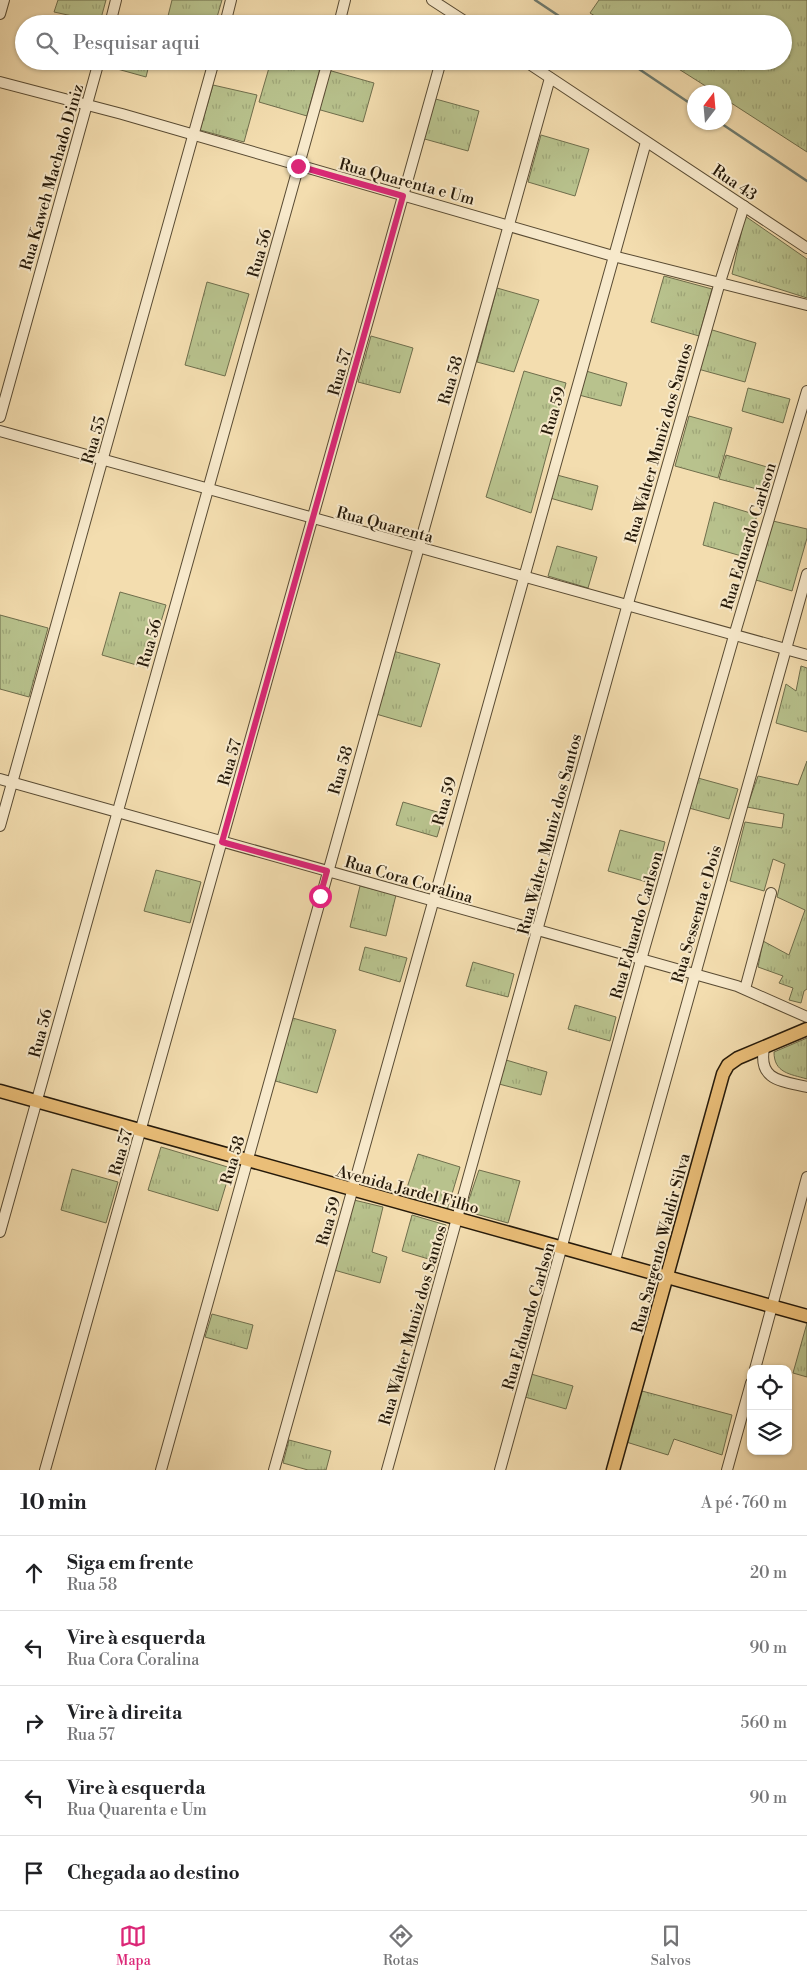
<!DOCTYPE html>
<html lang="pt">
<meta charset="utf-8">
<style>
body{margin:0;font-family:"Libre Bodoni",serif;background:#f6f6f6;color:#202124}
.controls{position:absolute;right:15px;bottom:15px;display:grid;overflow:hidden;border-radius:10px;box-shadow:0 1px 4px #0004}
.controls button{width:45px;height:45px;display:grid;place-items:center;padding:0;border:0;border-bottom:1px solid #e0e0e0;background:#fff;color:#202124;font:25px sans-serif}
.compass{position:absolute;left:687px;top:85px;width:45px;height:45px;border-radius:50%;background:#fff;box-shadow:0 1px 4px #0004;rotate:16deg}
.stop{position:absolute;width:15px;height:15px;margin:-11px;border:4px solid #db2777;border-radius:50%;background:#fff}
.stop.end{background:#db2777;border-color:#fff;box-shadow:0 1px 5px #0008}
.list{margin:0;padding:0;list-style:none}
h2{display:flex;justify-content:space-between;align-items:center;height:65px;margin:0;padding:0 20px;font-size:21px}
h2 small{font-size:16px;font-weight:400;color:#757577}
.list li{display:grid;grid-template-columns:32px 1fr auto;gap:15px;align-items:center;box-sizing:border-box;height:75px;padding:0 20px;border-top:1px solid #e0e0e0}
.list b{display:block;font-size:19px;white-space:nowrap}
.list p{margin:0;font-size:16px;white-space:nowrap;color:#757577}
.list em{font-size:16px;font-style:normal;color:#757577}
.icon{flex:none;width:28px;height:28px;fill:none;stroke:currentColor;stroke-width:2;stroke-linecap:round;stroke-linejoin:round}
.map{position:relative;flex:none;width:807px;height:1470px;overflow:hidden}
.search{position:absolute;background:#fff;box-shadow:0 1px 4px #0004;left:15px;right:15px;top:15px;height:55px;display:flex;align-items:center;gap:12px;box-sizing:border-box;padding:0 18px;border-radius:28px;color:#757577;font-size:19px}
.sheet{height:440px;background:#fff}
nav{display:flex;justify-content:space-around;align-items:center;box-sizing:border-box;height:70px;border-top:1px solid #e0e0e0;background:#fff;font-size:14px;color:#757577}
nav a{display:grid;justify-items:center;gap:2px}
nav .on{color:#db2777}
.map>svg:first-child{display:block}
</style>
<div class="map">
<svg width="807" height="1470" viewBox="0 0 807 1470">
<defs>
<pattern id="grass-tufts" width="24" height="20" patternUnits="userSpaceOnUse" patternTransform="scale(1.25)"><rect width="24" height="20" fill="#b8c28d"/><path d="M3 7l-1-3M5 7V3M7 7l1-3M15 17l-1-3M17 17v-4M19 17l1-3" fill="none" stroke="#9ea678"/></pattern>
</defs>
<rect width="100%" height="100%" fill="#f3ddaf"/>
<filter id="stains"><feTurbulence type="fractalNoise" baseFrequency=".004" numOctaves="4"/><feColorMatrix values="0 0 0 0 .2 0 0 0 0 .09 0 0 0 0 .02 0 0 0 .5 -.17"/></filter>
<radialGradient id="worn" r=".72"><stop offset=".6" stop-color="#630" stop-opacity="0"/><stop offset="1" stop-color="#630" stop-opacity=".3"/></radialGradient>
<g fill="url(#grass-tufts)" stroke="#6f6e4c">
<polygon points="58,0 106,0 100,22 54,12"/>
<polygon points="172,0 222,0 215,24 181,24 167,20"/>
<polygon points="599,0 807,0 807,152 725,99 724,92 715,92 666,61 783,61 783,24 608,24 590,13"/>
<polygon points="104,61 150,61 146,77 103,65"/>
<polygon points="271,61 293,61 320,69 307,116 259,102"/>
<polygon points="328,70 374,83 363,122 317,109"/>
<polygon points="213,85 257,95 244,142 200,130"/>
<polygon points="432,98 479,111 468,151 421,138"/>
<polygon points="541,135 589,149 575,196 528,182"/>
<polygon points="745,216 807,259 807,298 732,274"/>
<polygon points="664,276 712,289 699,336 651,322"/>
<polygon points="207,282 249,294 225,376 185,365"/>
<polygon points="497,288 539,300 514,372 477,362"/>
<polygon points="709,329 756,343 745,382 698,369"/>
<polygon points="371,336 413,348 400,393 358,382"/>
<polygon points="524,371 566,383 531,513 486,497"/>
<polygon points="586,371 627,383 621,406 579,395"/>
<polygon points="748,388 790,399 783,423 742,411"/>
<polygon points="689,416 732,428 718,478 675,466"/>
<polygon points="726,455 767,467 761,490 719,479"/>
<polygon points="557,475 598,486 592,510 550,498"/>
<polygon points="714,502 757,515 745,557 703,545"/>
<polygon points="773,521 807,529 807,538 792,591 756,580"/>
<polygon points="557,546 597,557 588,588 548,576"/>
<polygon points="120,592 166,605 147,668 102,655"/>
<polygon points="0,615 48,628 29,697 0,689"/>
<polygon points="393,651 440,664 421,727 376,714"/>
<polygon points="801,666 807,668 807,732 776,723 786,684 796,691"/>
<polygon points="807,761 807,989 804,991 801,1003 789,1000 793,988 779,983 783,976 758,967 763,941 789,955 805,910 777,897 785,864 773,859 764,891 730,881 745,822 782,828 784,814 747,807 758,776 798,785"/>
<polygon points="698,778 738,789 729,819 689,808"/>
<polygon points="403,802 444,814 437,837 396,825"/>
<polygon points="620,830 665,842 654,884 608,871"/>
<polygon points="156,870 201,882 190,923 144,911"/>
<polygon points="360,886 396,895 386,936 350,927"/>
<polygon points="365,947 407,958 400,982 359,970"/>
<polygon points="473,962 514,974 508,997 466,986"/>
<polygon points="575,1005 616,1017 610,1041 568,1029"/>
<polygon points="289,1017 336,1030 317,1093 272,1080"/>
<path d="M 807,1038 L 807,1079 C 790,1074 774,1073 774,1052 Z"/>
<polygon points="506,1060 547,1072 541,1095 499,1084"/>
<polygon points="161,1147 231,1168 218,1211 148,1190"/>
<polygon points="418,1154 460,1167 446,1214 403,1200"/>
<polygon points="72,1169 118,1182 106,1223 61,1210"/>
<polygon points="479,1170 520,1181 508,1223 465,1211"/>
<polygon points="354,1200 383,1207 372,1252 387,1257 380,1283 334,1270"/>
<polygon points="412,1215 446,1225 435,1261 402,1251"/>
<polygon points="212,1314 253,1325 247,1349 205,1337"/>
<polygon points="807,1323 807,1377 793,1373"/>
<polygon points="531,1374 573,1386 566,1409 525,1397"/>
<polygon points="642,1391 732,1415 722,1455 674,1439 668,1455 623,1441"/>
<polygon points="289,1440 331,1451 326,1470 308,1470 283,1463"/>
</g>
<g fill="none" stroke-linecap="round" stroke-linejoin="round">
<g stroke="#6d7a6f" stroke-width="2.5">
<polyline points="535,0 571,24"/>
<polyline points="627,61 694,106"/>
<polyline points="719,122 807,181"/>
</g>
<defs>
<g id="minor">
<polyline points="432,0 469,24"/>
<polyline points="0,14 4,0"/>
<polyline points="110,24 116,0"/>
<polyline points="225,24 231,0"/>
<polyline points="339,24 345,0"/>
<polyline points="525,61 807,248"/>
<polyline points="0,82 122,114 613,256 807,305"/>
<polyline points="0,417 99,61"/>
<polyline points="0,431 807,655"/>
<polyline points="0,779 737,986 807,1017"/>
<polyline points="0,826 214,61"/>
<polyline points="745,989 771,893"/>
<path d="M 764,1048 C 758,1081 782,1081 807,1087"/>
<polyline points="0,1232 328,61"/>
<polyline points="615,1261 807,574"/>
<polyline points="755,1369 807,1177"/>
<polyline points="45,1470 441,61"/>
<polyline points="161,1470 550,78"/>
<polyline points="274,1470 646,142"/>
<polyline points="387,1470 627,607 720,282 744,206"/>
<polyline points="500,1470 641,960 734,636 807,391"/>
<polyline points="727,1470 751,1383"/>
</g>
<g id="major">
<path d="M 0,1091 C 268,1168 538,1240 807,1316"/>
<polyline points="613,1470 723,1074 728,1065 738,1058 807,1029"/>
</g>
</defs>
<use href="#minor" stroke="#594b33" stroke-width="12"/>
<use href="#major" stroke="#261a0a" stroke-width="15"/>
<use href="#minor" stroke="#f7e9cb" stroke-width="10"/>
<use href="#major" stroke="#eabe78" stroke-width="12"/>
</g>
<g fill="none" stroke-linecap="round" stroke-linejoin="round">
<polyline stroke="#db2777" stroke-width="6" points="298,166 403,196 222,842 327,871 320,896"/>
</g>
<g text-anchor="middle" stroke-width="4" stroke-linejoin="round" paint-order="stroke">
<g font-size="16" fill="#261a0a" stroke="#f7e9cb">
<text transform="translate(51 177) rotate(-74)" y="6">Rua Kaweh Machado Diniz</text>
<text transform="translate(407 181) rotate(15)" y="6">Rua Quarenta e Um</text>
<text transform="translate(735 182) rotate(34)" y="6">Rua 43</text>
<text transform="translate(259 253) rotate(-74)" y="6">Rua 56</text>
<text transform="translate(339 372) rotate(-74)" y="6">Rua 57</text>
<text transform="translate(450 380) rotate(-74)" y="6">Rua 58</text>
<text transform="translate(553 411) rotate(-74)" y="6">Rua 59</text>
<text transform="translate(93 440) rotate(-74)" y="6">Rua 55</text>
<text transform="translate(658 443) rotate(-74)" y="6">Rua Walter Muniz dos Santos</text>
<text transform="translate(385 524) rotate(15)" y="6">Rua Quarenta</text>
<text transform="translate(748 536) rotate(-73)" y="6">Rua Eduardo Carlson</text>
<text transform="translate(149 643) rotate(-74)" y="6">Rua 56</text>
<text transform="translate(229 762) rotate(-74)" y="6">Rua 57</text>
<text transform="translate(340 770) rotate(-74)" y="6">Rua 58</text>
<text transform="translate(444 801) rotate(-74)" y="6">Rua 59</text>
<text transform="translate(549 834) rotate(-75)" y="6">Rua Walter Muniz dos Santos</text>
<text transform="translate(409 879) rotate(16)" y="6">Rua Cora Coralina</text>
<text transform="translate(696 914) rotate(-74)" y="6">Rua Sessenta e Dois</text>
<text transform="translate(636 925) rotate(-74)" y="6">Rua Eduardo Carlson</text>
<text transform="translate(40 1033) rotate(-75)" y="6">Rua 56</text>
<text transform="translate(120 1152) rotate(-74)" y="6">Rua 57</text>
<text transform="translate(232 1160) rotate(-74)" y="6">Rua 58</text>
<text transform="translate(408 1189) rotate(15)" y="6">Avenida Jardel Filho</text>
<text transform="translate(328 1221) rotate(-74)" y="6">Rua 59</text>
<text transform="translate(660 1243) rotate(-75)" y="6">Rua Sargento Waldir Silva</text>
<text transform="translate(528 1316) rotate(-74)" y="6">Rua Eduardo Carlson</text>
<text transform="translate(412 1325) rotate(-74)" y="6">Rua Walter Muniz dos Santos</text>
</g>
</g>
<rect width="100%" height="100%" filter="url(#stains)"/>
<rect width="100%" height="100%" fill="url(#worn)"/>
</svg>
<div class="controls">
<button><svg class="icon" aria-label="locate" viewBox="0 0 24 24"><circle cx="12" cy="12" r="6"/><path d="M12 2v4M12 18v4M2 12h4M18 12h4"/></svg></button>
<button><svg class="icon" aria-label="layers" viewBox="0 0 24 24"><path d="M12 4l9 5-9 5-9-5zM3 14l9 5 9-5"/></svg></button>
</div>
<svg class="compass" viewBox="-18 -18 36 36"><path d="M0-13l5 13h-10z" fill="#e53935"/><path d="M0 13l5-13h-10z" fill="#757577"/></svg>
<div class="stop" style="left:320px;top:896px"></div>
<div class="stop end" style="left:298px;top:166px"></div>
<div class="search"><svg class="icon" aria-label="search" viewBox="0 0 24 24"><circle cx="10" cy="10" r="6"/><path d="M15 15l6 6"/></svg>Pesquisar aqui</div>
</div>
<section class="sheet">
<h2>10 min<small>A pé · 760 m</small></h2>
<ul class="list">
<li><svg class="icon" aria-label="ahead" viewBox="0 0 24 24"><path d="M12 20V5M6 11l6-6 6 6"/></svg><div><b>Siga em frente</b><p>Rua 58</p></div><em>20 m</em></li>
<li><svg class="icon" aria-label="left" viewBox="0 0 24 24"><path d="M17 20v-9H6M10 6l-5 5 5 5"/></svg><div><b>Vire à esquerda</b><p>Rua Cora Coralina</p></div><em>90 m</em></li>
<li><svg class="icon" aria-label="right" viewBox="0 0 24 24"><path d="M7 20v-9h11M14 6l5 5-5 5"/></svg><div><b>Vire à direita</b><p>Rua 57</p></div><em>560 m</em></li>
<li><svg class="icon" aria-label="left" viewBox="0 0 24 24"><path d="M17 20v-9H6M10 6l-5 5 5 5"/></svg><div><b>Vire à esquerda</b><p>Rua Quarenta e Um</p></div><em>90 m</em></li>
<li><svg class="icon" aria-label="arrive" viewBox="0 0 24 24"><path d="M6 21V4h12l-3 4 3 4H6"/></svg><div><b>Chegada ao destino</b></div></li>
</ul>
</section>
<nav>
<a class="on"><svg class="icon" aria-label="map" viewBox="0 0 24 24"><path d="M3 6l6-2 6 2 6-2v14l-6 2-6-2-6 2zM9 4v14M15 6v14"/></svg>Mapa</a>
<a><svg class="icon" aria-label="directions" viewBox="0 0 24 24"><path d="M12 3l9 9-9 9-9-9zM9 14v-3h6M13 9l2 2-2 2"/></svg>Rotas</a>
<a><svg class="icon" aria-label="saved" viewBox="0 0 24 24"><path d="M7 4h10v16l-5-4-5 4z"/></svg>Salvos</a>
</nav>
